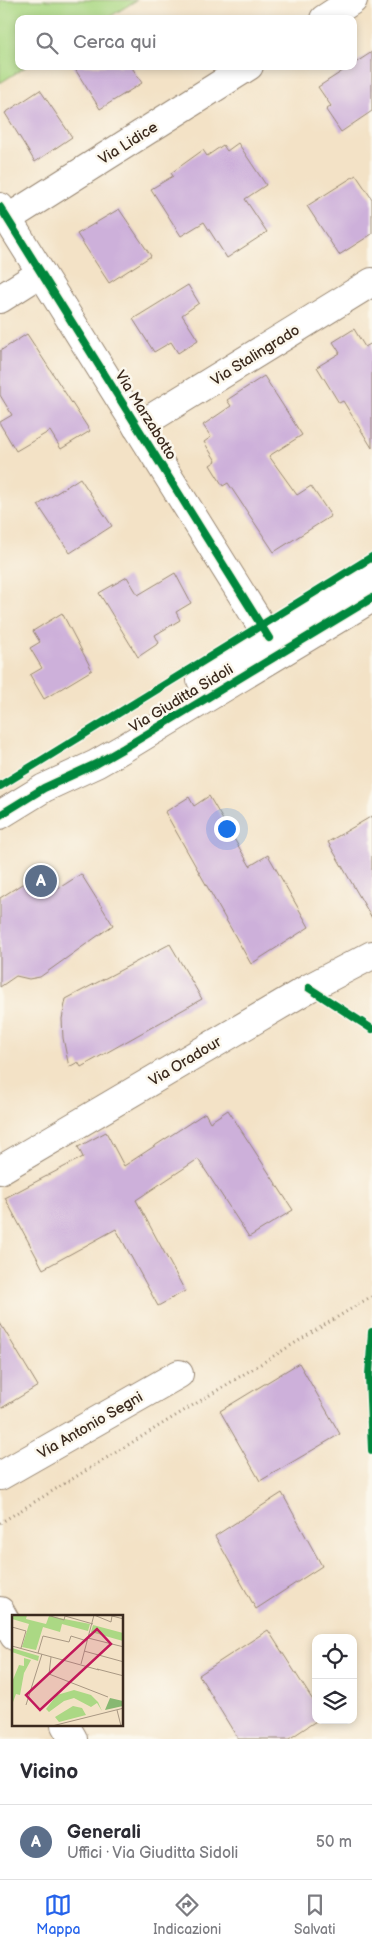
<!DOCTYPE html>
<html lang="it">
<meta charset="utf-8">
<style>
body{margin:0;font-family:"Balsamiq Sans",sans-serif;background:#f2f2f3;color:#2b2b33}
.controls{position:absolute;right:15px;bottom:15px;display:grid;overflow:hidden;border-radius:10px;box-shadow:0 2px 8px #0003}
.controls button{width:45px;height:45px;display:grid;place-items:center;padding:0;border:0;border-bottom:1px solid #e1e1e2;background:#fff;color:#2b2b33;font:25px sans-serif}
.you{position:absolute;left:226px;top:828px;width:18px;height:18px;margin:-12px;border:4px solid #fff;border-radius:50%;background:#1a73e8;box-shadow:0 0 0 8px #1a73e833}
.badge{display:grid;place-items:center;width:32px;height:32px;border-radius:50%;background:#2563eb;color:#fff;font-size:16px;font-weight:700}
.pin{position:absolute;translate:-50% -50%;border:2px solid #fff;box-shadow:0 1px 5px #0006}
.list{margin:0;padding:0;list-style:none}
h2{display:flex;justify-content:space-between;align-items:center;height:65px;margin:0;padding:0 20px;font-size:21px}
h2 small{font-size:16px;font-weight:400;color:#7c7c81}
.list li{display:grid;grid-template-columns:32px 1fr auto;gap:15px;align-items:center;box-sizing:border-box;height:75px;padding:0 20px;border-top:1px solid #e1e1e2}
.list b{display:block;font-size:19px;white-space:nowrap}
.list p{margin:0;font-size:16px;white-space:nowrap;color:#7c7c81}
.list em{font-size:16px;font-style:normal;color:#7c7c81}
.icon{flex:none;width:28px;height:28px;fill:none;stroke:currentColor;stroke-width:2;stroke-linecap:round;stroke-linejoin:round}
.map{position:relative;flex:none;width:372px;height:1739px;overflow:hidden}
.search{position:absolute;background:#fff;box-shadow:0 2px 8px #0003;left:15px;right:15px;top:15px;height:55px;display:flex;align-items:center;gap:12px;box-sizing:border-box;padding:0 18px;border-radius:10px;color:#7c7c81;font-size:19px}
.sheet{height:140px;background:#fff}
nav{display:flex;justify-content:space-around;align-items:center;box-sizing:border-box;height:70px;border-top:1px solid #e1e1e2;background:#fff;font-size:14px;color:#7c7c81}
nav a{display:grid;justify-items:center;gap:2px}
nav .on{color:#2563eb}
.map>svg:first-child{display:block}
</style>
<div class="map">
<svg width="372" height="1739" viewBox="0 0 372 1739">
<rect width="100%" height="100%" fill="#fbf7ec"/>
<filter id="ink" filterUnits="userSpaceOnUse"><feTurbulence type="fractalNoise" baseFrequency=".02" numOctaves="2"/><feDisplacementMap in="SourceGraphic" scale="10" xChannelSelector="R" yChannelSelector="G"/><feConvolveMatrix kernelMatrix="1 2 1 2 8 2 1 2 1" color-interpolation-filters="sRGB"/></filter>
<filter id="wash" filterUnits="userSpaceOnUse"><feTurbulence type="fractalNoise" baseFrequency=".0096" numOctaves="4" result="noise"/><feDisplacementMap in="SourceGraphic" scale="20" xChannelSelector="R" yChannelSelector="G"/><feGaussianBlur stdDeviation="1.12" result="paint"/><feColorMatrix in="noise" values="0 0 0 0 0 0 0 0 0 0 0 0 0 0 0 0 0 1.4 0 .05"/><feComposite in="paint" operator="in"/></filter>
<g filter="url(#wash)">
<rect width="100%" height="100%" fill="#f3e2c6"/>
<polygon fill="#abd884" stroke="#738151" points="0,0 137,0 106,19 19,19 19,66 27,66 0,83"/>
<g id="blocks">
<g fill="#cdb0da">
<polygon points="372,52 372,111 341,132 326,110 331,106 318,87"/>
<polygon points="73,66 131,66 142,83 100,109"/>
<polygon points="40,90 72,137 35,162 5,113"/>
<polygon points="238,143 266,185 245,199 267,232 227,258 204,222 181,236 151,189 173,176 171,173 203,150 207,156 223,145 227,151"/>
<polygon points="356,175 372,199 372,234 339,255 307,206"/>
<polygon points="119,209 151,256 109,283 77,234"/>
<polygon points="188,285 199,303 182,315 198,340 178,353 171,342 154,352 133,319"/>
<polygon points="354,329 365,347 372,343 372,448 343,401 339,403 317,367 340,353 333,342"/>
<polygon points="27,334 90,431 61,449 50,431 16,451 0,424 0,422 12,415 0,395 0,351"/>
<polygon points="264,376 302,435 269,456 297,495 311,486 331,516 274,552 228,483 223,486 210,465 216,461 204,442 211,437 203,425 231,406 227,400"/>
<polygon points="80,478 112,526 70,553 38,505"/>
<polygon points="175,573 191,603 176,612 180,620 155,635 159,643 138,657 99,593 127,577 138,595"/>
<polygon points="62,613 92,670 44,699 30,675 42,668 30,648 40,642 33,631"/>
<polygon points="209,796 250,866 268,855 309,927 251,964 165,812 189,797 194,806"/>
<polygon points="372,816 372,918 328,842"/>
<polygon points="44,870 56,890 81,874 113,925 40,977 29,979 16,976 0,987 0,898"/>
<polygon points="170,944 202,999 81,1067 78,1062 69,1067 63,1038 62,1019 66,999"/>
<polygon points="228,1110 293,1210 249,1237 198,1159 136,1200 185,1291 158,1306 116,1229 43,1269 5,1198 83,1157 78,1147 106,1132 124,1166 205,1113 210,1122"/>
<polygon points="0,1323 38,1386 0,1409"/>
<polygon points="299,1363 340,1434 260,1481 220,1411"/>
<polygon points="282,1493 322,1566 256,1609 215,1536"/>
<polygon points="268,1630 316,1705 316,1721 289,1739 238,1739 199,1675"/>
</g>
</g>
</g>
<g filter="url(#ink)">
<use href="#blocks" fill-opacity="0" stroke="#978672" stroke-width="1"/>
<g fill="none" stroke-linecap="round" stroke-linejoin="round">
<defs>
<g id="minor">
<polyline points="324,19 353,0"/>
<polyline points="0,207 269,638"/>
<polyline points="7,219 249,66"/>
<polyline points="0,299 41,273"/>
<polyline points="137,427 372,282"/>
<polyline points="201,680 372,574"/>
<polyline points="0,815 44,788 96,764 124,748 372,598"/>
<polyline points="0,1170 309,988 372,955"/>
<polyline points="0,1476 179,1374"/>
<polyline points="0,1611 14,1636"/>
<polyline points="65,1725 73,1739"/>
</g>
</defs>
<use href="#minor" stroke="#978672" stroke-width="30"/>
<polyline stroke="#978672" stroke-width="3" stroke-dasharray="1 4" stroke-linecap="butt" points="0,1523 372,1296"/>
<use href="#minor" stroke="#fff" stroke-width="28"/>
<defs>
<g id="cycleway">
<polyline points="0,207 269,638"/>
<polyline points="0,786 372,557"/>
<polyline points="0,815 44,788 96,764 124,748 372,598"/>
<polyline points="309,988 372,1029"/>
<polyline points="372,1332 369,1375 372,1450"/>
</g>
</defs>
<use href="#cycleway" stroke="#fbf7ec" stroke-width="11"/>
<use href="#cycleway" stroke="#00873e" stroke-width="8"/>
</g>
</g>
<g text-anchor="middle" stroke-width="5" stroke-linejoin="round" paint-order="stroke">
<g font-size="15" fill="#3b2a1e" stroke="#fbf7ec">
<text transform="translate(128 143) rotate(-32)" y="5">Via Lidice</text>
<text transform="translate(255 355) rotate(-32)" y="5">Via Stalingrado</text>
<text transform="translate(146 415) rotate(58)" y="5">Via Marzabotto</text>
<text transform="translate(181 698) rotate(-31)" y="5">Via Giuditta Sidoli</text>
<text transform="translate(185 1061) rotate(-31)" y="5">Via Oradour</text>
<text transform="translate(90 1425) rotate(-30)" y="5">Via Antonio Segni</text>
</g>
</g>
<g transform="translate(12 1615)">
<rect width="111" height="111" fill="#f3e2c6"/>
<path d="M 0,0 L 15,0 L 14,4 L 34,9 L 37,1 L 78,9 L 76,16 L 50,9 L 48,17 L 31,12 L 24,35 L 10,32 L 17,9 L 0,4 ZM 81,10 L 111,18 L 111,26 L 79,17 ZM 0,33 L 27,41 L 26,46 L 0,37 ZM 12,43 L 19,45 L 12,58 L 8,80 L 4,79 L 0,90 L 0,67 L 7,50 L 12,51 ZM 62,75 L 79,80 L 86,87 L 90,96 L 85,88 L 79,92 L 62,83 L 52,86 L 37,97 L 34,94 L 45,80 ZM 61,91 L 70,93 L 74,100 L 47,107 L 43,102 Z" fill="#abd884"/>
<path d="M 98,83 L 111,86 L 111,91 L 93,95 Z" fill="#88b872"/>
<path fill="none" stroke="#a99883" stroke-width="1" d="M 35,0 L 52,5 L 53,1M 82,0 L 99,7 L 100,1 L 112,4M 53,1 L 81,9M 0,12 L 14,16 L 9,33M 76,23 L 112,32M 0,31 L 87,55M 72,36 L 112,47M 26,38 L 31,21 L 57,27 L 59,21 L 75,26M 39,42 L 37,59 L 96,82M 69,49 L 82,0M 85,54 L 112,61M 14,90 L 30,39M 105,95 L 109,111M 40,111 L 112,93"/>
<path fill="#c2185b" fill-opacity="0.15" stroke="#c2185b" stroke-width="2.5" d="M 85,14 L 99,29 L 28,95 L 14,80 Z"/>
<rect width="111" height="111" fill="none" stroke="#3b2a1e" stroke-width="2.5"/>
</g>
</svg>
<div class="controls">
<button><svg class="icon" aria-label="locate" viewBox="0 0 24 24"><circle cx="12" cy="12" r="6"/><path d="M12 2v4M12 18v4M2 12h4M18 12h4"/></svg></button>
<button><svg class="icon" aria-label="layers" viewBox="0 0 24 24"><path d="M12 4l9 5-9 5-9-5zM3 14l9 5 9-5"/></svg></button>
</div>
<div class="you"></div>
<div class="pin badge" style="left:41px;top:881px;background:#5c6f8a">A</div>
<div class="search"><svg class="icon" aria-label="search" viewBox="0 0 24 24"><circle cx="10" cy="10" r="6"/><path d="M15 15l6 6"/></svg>Cerca qui</div>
</div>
<section class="sheet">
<h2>Vicino<small></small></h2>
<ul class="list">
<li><span class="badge" style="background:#5c6f8a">A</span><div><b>Generali</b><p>Uffici · Via Giuditta Sidoli</p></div><em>50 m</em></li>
</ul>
</section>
<nav>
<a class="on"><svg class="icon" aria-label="map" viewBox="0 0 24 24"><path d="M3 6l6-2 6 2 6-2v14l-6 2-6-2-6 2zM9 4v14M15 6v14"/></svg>Mappa</a>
<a><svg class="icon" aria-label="directions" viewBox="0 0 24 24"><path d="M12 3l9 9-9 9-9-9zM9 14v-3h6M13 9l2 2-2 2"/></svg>Indicazioni</a>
<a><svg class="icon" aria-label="saved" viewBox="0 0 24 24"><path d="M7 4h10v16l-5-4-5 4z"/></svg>Salvati</a>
</nav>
